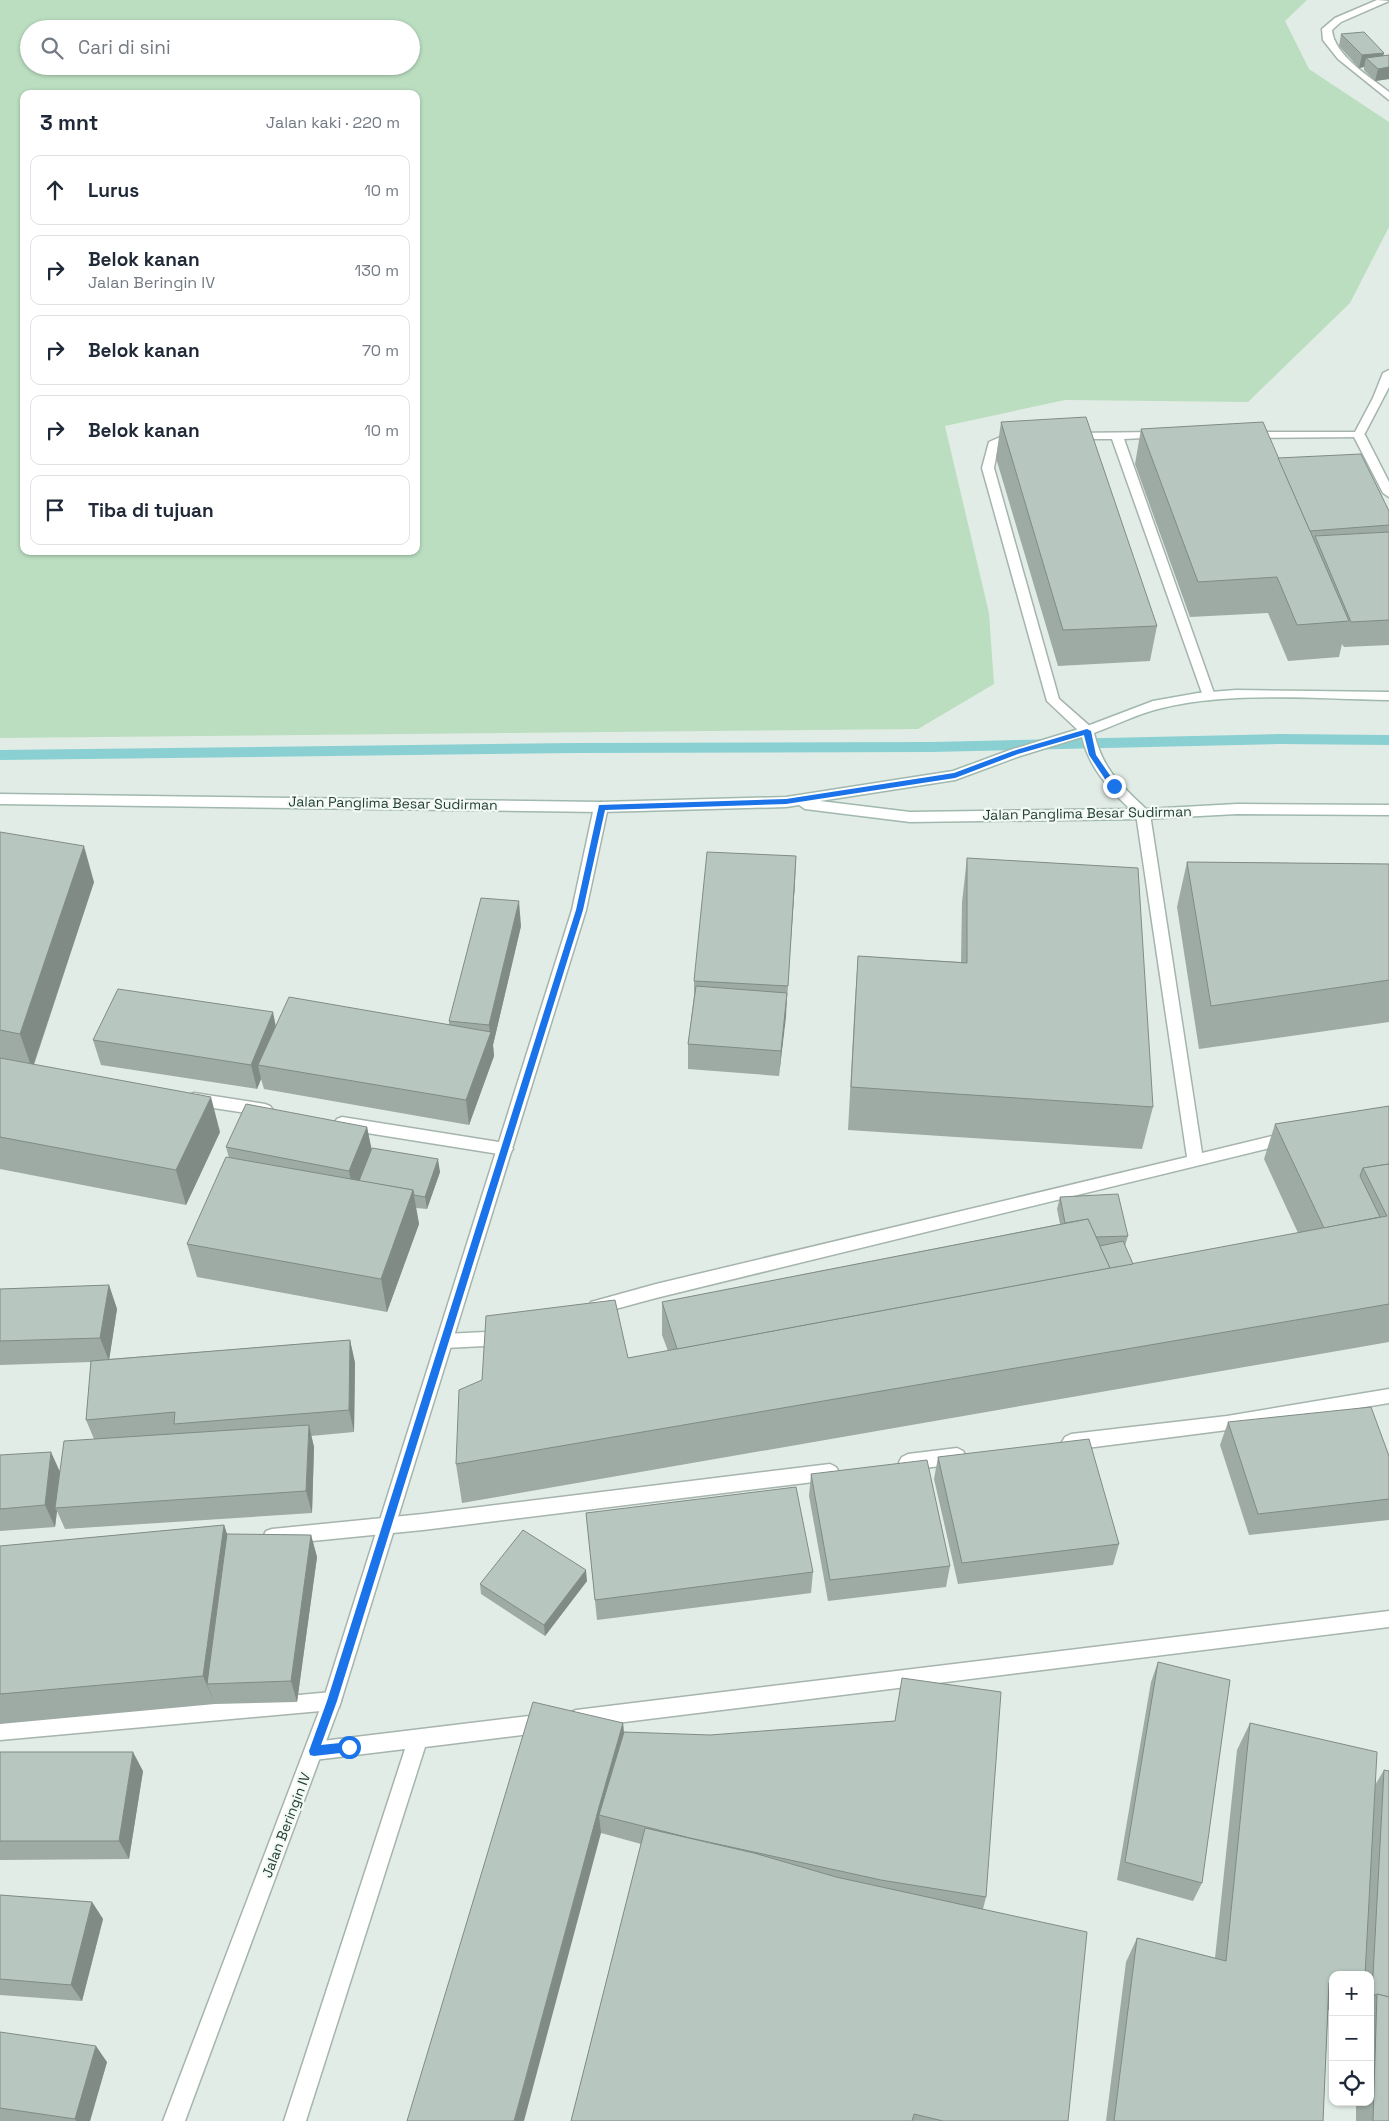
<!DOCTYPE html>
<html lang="id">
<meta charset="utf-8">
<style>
body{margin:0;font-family:"Space Grotesk",sans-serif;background:#f6f6f7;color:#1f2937}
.controls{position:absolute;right:15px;bottom:15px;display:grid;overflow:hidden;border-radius:10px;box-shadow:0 1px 4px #0004}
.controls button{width:45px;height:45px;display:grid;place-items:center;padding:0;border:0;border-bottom:1px solid #e0e1e3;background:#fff;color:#1f2937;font:25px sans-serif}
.stop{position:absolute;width:15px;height:15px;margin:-11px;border:4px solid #1a73e8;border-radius:50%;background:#fff}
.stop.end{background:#1a73e8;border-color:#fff;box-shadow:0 1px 5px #0008}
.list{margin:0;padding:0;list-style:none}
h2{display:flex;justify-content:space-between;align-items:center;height:65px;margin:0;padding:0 20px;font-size:21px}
h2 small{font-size:16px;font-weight:400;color:#747a83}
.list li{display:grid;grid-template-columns:32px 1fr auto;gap:15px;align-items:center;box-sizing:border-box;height:70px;margin:0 10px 10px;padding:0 10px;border:1px solid #e0e1e3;border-radius:10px}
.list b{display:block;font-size:19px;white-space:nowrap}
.list p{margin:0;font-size:16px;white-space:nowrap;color:#747a83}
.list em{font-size:16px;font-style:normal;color:#747a83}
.icon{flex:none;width:28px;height:28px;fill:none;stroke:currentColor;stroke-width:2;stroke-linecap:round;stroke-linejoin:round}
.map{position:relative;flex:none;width:1389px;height:2121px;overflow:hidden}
.search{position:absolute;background:#fff;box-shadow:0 1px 4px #0004;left:20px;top:20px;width:400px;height:55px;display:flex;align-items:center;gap:12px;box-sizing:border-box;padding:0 18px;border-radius:28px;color:#747a83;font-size:19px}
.panel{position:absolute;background:#fff;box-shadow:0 1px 4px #0004;left:20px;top:90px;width:400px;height:465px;border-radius:10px}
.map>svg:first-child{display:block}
</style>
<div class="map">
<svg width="1389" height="2121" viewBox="0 0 1389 2121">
<rect width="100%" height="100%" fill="#e2ece6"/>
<path fill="#bbdec0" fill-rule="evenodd" d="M 0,0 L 1307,0 L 1285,21 L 1309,69 L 1389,122 L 1389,227 L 1350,303 L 1248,402 L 1065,400 L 945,426 L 989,613 L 994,684 L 918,729 L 0,738 ZM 29,29 L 411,29 L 411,66 L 29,66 ZM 24,94 L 416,94 L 416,551 L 24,551 Z"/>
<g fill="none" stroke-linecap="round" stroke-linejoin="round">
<polygon fill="#8ad0d2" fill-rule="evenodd" points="1279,734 1389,735 1389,745 1279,744 931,752 576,753 0,760 0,750 576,743 931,742"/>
<defs>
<g id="service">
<polygon points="1359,432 1365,435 1389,482 1389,497 1383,493 1353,435"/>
<polygon points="1143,809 1148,811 1150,814 1202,1153 1289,1132 1294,1134 1297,1138 1294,1142 656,1298 597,1314 591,1312 589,1307 591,1302 656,1284 1187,1157 1136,814 1138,811"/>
<polygon points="503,1327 509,1329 511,1334 509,1339 485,1346 445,1348 439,1346 437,1341 439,1336 445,1334 485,1332"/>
<polygon points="1389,1611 1389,1627 576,1728 569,1725 567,1719 569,1713 576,1710"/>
<polygon points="546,1714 553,1717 555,1723 553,1729 546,1732 425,1747 306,2121 284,2121 405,1749 314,1760 307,1757 305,1751 307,1745 314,1742"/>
</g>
<g id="minor">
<path d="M 1377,0 L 1389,1 L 1341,22 L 1332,30 C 1334,55 1370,77 1389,92 L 1389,100 L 1338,59 L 1323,40 L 1322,29 L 1335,18 Z"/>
<polygon points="1389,370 1389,387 1363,437 1249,438 1243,435 1249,432 1355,432 1373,398 1383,373"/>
<polygon points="1159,432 1163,433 1165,435 1163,437 1124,439 1215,696 1209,700 1203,696 1112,439 1072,439 1066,436 1072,433"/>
<polygon points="1007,434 1016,434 1022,437 1020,439 1009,440 998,446 994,468 1059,699 1092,728 1094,731 1092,734 1082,734 1047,701 982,468 989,442"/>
<polygon points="194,1093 265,1104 270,1106 273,1110 270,1114 265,1116 194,1105 189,1103 186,1099 189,1095"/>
<polygon points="342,1117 505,1143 510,1145 513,1149 510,1153 505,1155 342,1129 337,1127 334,1123 337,1119"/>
<polygon points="1389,1389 1389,1403 1227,1430 1071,1450 1065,1447 1062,1442 1065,1437 1071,1434 1227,1416"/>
<polygon points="957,1448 963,1451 966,1456 963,1461 957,1464 908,1470 902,1467 899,1462 902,1457 908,1454"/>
<polygon points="830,1464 836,1467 839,1472 836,1477 830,1480 423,1530 272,1545 266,1543 263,1537 266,1531 272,1529 423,1514"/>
<polygon points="332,1692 339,1695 341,1701 339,1707 332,1710 0,1740 0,1722"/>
</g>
<polygon id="tertiary" points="601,802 606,804 608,807 586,910 341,1701 185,2121 163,2121 323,1701 572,910 594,807 596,804"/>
<path id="secondary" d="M 1236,690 L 1389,692 L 1389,700 C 1318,699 1231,691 1162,708 C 1139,713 1116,725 1094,733 C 1103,770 1120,784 1146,809 L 1237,804 L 1389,805 L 1389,815 L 1237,814 L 1143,819 L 910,822 L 805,809 L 799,805 L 786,807 L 601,812 L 0,804 L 0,794 L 601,802 L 786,797 L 953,771 L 1010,750 L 1082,728 L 1153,701 L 1198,693 ZM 1082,737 C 1089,767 1108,788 1130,809 L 910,812 L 820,801 L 955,780 L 1020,756 Z"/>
</defs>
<use href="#service" stroke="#a5b4ac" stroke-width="3"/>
<use href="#minor" stroke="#a5b4ac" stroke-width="3"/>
<use href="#tertiary" stroke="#a5b4ac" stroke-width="3"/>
<use href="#secondary" stroke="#a0b8ad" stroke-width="3"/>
<use href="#service" fill="#fff" fill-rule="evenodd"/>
<use href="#minor" fill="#fff" fill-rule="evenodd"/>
<use href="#tertiary" fill="#fff" fill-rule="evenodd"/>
<use href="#secondary" fill="#fff" fill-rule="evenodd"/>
</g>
<g fill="#9daba4">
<polygon points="1341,34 1383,56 1389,55 1389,79 1375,81 1364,70 1364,67 1359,68 1339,46"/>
<polygon points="1001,422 1157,626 1150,661 1058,666 996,458"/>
<polygon points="1141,429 1278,458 1389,511 1389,645 1344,647 1342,644 1339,657 1288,661 1268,613 1190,617 1135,464"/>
<polygon points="0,832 94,882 34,1065 220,1132 186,1205 0,1169"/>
<polygon points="967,858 1153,1107 1142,1149 848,1130 855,1000 858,956 961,962 962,902"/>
<polygon points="1187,862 1389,864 1389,1022 1199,1049 1177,907"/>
<polygon points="795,882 786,1011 779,1076 688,1069 688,1044 694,996 694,981"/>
<polygon points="521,926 493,1045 494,1056 469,1125 264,1089 261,1079 257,1089 101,1065 93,1040 276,1026 449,1024 449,1021"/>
<polygon points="1389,1106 1389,1342 462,1503 456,1464 628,1358 668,1351 662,1335 662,1302 1060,1224 1057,1209 1060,1197 1128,1236 1125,1246 1133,1264 1298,1233 1264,1159 1275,1124"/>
<polygon points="367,1127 371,1149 440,1172 427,1209 416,1208 419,1224 387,1312 197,1277 187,1244 229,1158 226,1147"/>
<polygon points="109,1285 117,1309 109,1359 350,1340 355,1363 354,1432 311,1436 314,1447 312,1513 65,1529 57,1511 55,1527 0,1531 0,1455 60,1471 94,1439 86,1420 91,1362 0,1365 0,1289"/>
<polygon points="1228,1422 1389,1456 1389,1520 1249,1535 1220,1445"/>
<polygon points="938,1457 1119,1544 1113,1565 958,1584 934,1479"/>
<polygon points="811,1474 950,1566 946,1587 828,1601 809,1496"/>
<polygon points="586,1513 813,1572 811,1593 597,1620"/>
<polygon points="224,1525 227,1534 311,1535 317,1557 297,1702 215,1704 0,1724 0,1546"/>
<polygon points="587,1581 545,1636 481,1594 480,1584"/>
<polygon points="1158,1662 1202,1883 1193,1901 1117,1880 1151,1682"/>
<polygon points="623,1723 624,1732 986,1897 983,1909 1068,2121 571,2121 641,1844 601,1833 407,2121"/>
<polygon points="1250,1723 1375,1785 1384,1770 1389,2121 1356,2121 1356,2102 1370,2102 1370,1975 1333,1975 1333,2011 1328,2010 1323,2121 1106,2121 1126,1962 1137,1938 1215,1958 1237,1750"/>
<polygon points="0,1752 143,1771 129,1859 0,1860"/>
<polygon points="0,1895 92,1902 103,1919 82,2001 0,1995"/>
<polygon points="0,2032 107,2062 90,2121 0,2121"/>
</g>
<g fill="#808b86">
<polygon points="1384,53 1381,65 1366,58 1364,67 1359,68 1362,55"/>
<polygon points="1389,67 1389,79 1375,81 1378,69"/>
<polygon points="84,846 94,882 32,1069 20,1034"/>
<polygon points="796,856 795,882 786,1011 788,986"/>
<polygon points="519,901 521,926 493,1045 494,1056 469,1125 466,1100 490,1035 489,1025"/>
<polygon points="787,993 786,1017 779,1076 781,1051"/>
<polygon points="273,1012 278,1037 258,1065 261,1079 257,1089 251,1065"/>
<polygon points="211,1097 220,1132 186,1205 176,1170"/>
<polygon points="367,1127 372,1151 354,1195 349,1171"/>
<polygon points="438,1159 440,1172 427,1209 425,1197"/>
<polygon points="413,1190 419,1224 387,1312 381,1279"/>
<polygon points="109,1285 117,1309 109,1361 100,1338"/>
<polygon points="350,1340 355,1363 354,1432 349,1410"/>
<polygon points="309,1425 314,1447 312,1513 306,1491"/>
<polygon points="51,1452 61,1474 55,1508 57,1511 55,1527 45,1505"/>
<polygon points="224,1525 234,1555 207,1684 215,1704 203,1676"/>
<polygon points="311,1535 317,1557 297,1702 291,1681"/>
<polygon points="586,1570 587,1581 545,1636 544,1625"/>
<polygon points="623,1723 625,1751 599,1815 601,1833 524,2121 514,2121 599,1807"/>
<polygon points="133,1752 143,1771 129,1859 119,1841"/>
<polygon points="92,1902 103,1919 82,2001 71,1985"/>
<polygon points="96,2046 107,2062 90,2121 76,2121 75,2119"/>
</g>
<g fill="#b7c7bf" stroke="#808b86">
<polygon points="1364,32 1384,53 1362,55 1341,34"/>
<polygon points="1389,55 1389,67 1378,69 1366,58"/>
<polygon points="1086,417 1157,626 1063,630 1001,422"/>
<polygon points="1263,422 1349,621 1297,625 1277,577 1198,582 1141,429"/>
<polygon points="1361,454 1389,511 1389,525 1310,531 1278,458"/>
<polygon points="1389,532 1389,620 1351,622 1315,536"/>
<polygon points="0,832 84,846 20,1034 0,1030"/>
<polygon points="707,852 796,856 788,986 694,981"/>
<polygon points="967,858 1138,868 1153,1107 851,1087 858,956 967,963"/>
<polygon points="1187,862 1389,864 1389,980 1211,1006"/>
<polygon points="481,898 519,901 489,1025 449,1021"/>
<polygon points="696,986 787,993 781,1051 688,1044"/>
<polygon points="118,989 273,1012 251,1065 93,1040"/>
<polygon points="289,997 491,1032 466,1100 258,1065"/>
<polygon points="0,1058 211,1097 176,1170 0,1137"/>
<polygon points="246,1104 367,1127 349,1171 226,1147"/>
<polygon points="1389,1106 1389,1164 1363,1168 1360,1176 1380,1217 1324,1228 1275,1124"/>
<polygon points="372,1148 438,1159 425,1197 414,1195 413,1190 359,1181"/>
<polygon points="226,1157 413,1190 381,1279 187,1244"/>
<polygon points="1389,1164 1389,1304 456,1464 459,1390 482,1380 486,1316 615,1300 628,1358 1387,1216 1363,1168"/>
<polygon points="1118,1194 1128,1236 1096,1237 1088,1219 1065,1223 1060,1197"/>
<polygon points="1088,1219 1110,1268 677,1349 662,1302"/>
<polygon points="1123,1241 1133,1264 1110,1268 1100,1246"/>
<polygon points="109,1285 100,1338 0,1341 0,1289"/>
<polygon points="350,1340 349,1410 174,1424 175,1412 86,1420 91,1361"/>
<polygon points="1371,1407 1389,1456 1389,1499 1258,1514 1228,1422"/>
<polygon points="309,1425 306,1491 55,1508 64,1441"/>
<polygon points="1089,1439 1119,1544 962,1563 938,1457"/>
<polygon points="51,1452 45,1505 0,1509 0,1455"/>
<polygon points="927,1460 950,1566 830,1580 811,1474"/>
<polygon points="796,1487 813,1572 595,1600 586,1513"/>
<polygon points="224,1525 203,1676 0,1694 0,1546"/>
<polygon points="523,1530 586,1570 544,1625 480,1584"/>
<polygon points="227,1534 311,1535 291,1681 207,1684"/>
<polygon points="1158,1662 1230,1680 1202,1883 1125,1862"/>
<polygon points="902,1678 1001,1692 986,1897 881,1880 690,1838 599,1815 624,1732 710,1735 895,1721"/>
<polygon points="533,1702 623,1723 599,1807 514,2121 407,2121"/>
<polygon points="1250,1723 1377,1752 1365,1975 1333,1975 1333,1984 1329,1983 1323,2121 1114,2121 1137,1938 1226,1961"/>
<polygon points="0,1752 133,1752 119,1841 0,1841"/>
<polygon points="1384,1770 1389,1771 1389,1997 1377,1994 1376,1995 1372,1994"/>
<polygon points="645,1828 754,1853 836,1877 1087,1932 1068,2121 943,2121 914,2114 912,2121 571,2121"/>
<polygon points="0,1895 92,1902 71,1985 0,1979"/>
<polygon points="1377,1994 1389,1997 1389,2121 1373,2121"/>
<polygon points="0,2032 96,2046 75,2119 0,2108"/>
</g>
<polygon fill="#1a73e8" points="1087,729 1091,731 1096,755 1116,784 1116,788 1111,788 1089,755 1084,735 1018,754 955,778 786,804 605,810 583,910 337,1701 321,1745 349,1742 354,1747 349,1752 314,1756 310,1755 309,1751 327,1701 576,910 599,805 786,799 954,773 1013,751"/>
<g text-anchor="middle" stroke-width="4.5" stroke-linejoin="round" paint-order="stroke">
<g font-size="14" fill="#223e32" stroke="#f3f9f5">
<text transform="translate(393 803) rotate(1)" y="5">Jalan Panglima Besar Sudirman</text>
<text transform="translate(1087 813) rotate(-1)" y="5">Jalan Panglima Besar Sudirman</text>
<text transform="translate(286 1825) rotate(-69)" y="5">Jalan Beringin IV</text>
</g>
</g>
</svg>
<div class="controls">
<button>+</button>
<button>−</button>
<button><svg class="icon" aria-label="locate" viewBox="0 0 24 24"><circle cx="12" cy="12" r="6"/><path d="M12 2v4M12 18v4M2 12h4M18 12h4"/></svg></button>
</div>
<div class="stop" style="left:349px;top:1747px"></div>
<div class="stop end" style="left:1114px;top:786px"></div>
<div class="search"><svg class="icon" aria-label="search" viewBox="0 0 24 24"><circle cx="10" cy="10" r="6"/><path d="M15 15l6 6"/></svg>Cari di sini</div>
<section class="panel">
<h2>3 mnt<small>Jalan kaki · 220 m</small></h2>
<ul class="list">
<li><svg class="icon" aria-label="ahead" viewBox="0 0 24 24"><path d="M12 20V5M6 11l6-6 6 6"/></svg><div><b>Lurus</b></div><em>10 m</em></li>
<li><svg class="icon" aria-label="right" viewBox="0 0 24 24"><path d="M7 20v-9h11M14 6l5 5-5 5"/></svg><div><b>Belok kanan</b><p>Jalan Beringin IV</p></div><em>130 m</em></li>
<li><svg class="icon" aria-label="right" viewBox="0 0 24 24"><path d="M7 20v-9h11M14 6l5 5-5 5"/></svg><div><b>Belok kanan</b></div><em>70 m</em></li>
<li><svg class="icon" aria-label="right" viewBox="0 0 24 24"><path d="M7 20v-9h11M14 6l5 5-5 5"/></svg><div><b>Belok kanan</b></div><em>10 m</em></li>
<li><svg class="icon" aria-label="arrive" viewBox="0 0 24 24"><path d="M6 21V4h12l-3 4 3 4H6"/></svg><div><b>Tiba di tujuan</b></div></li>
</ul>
</section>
</div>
